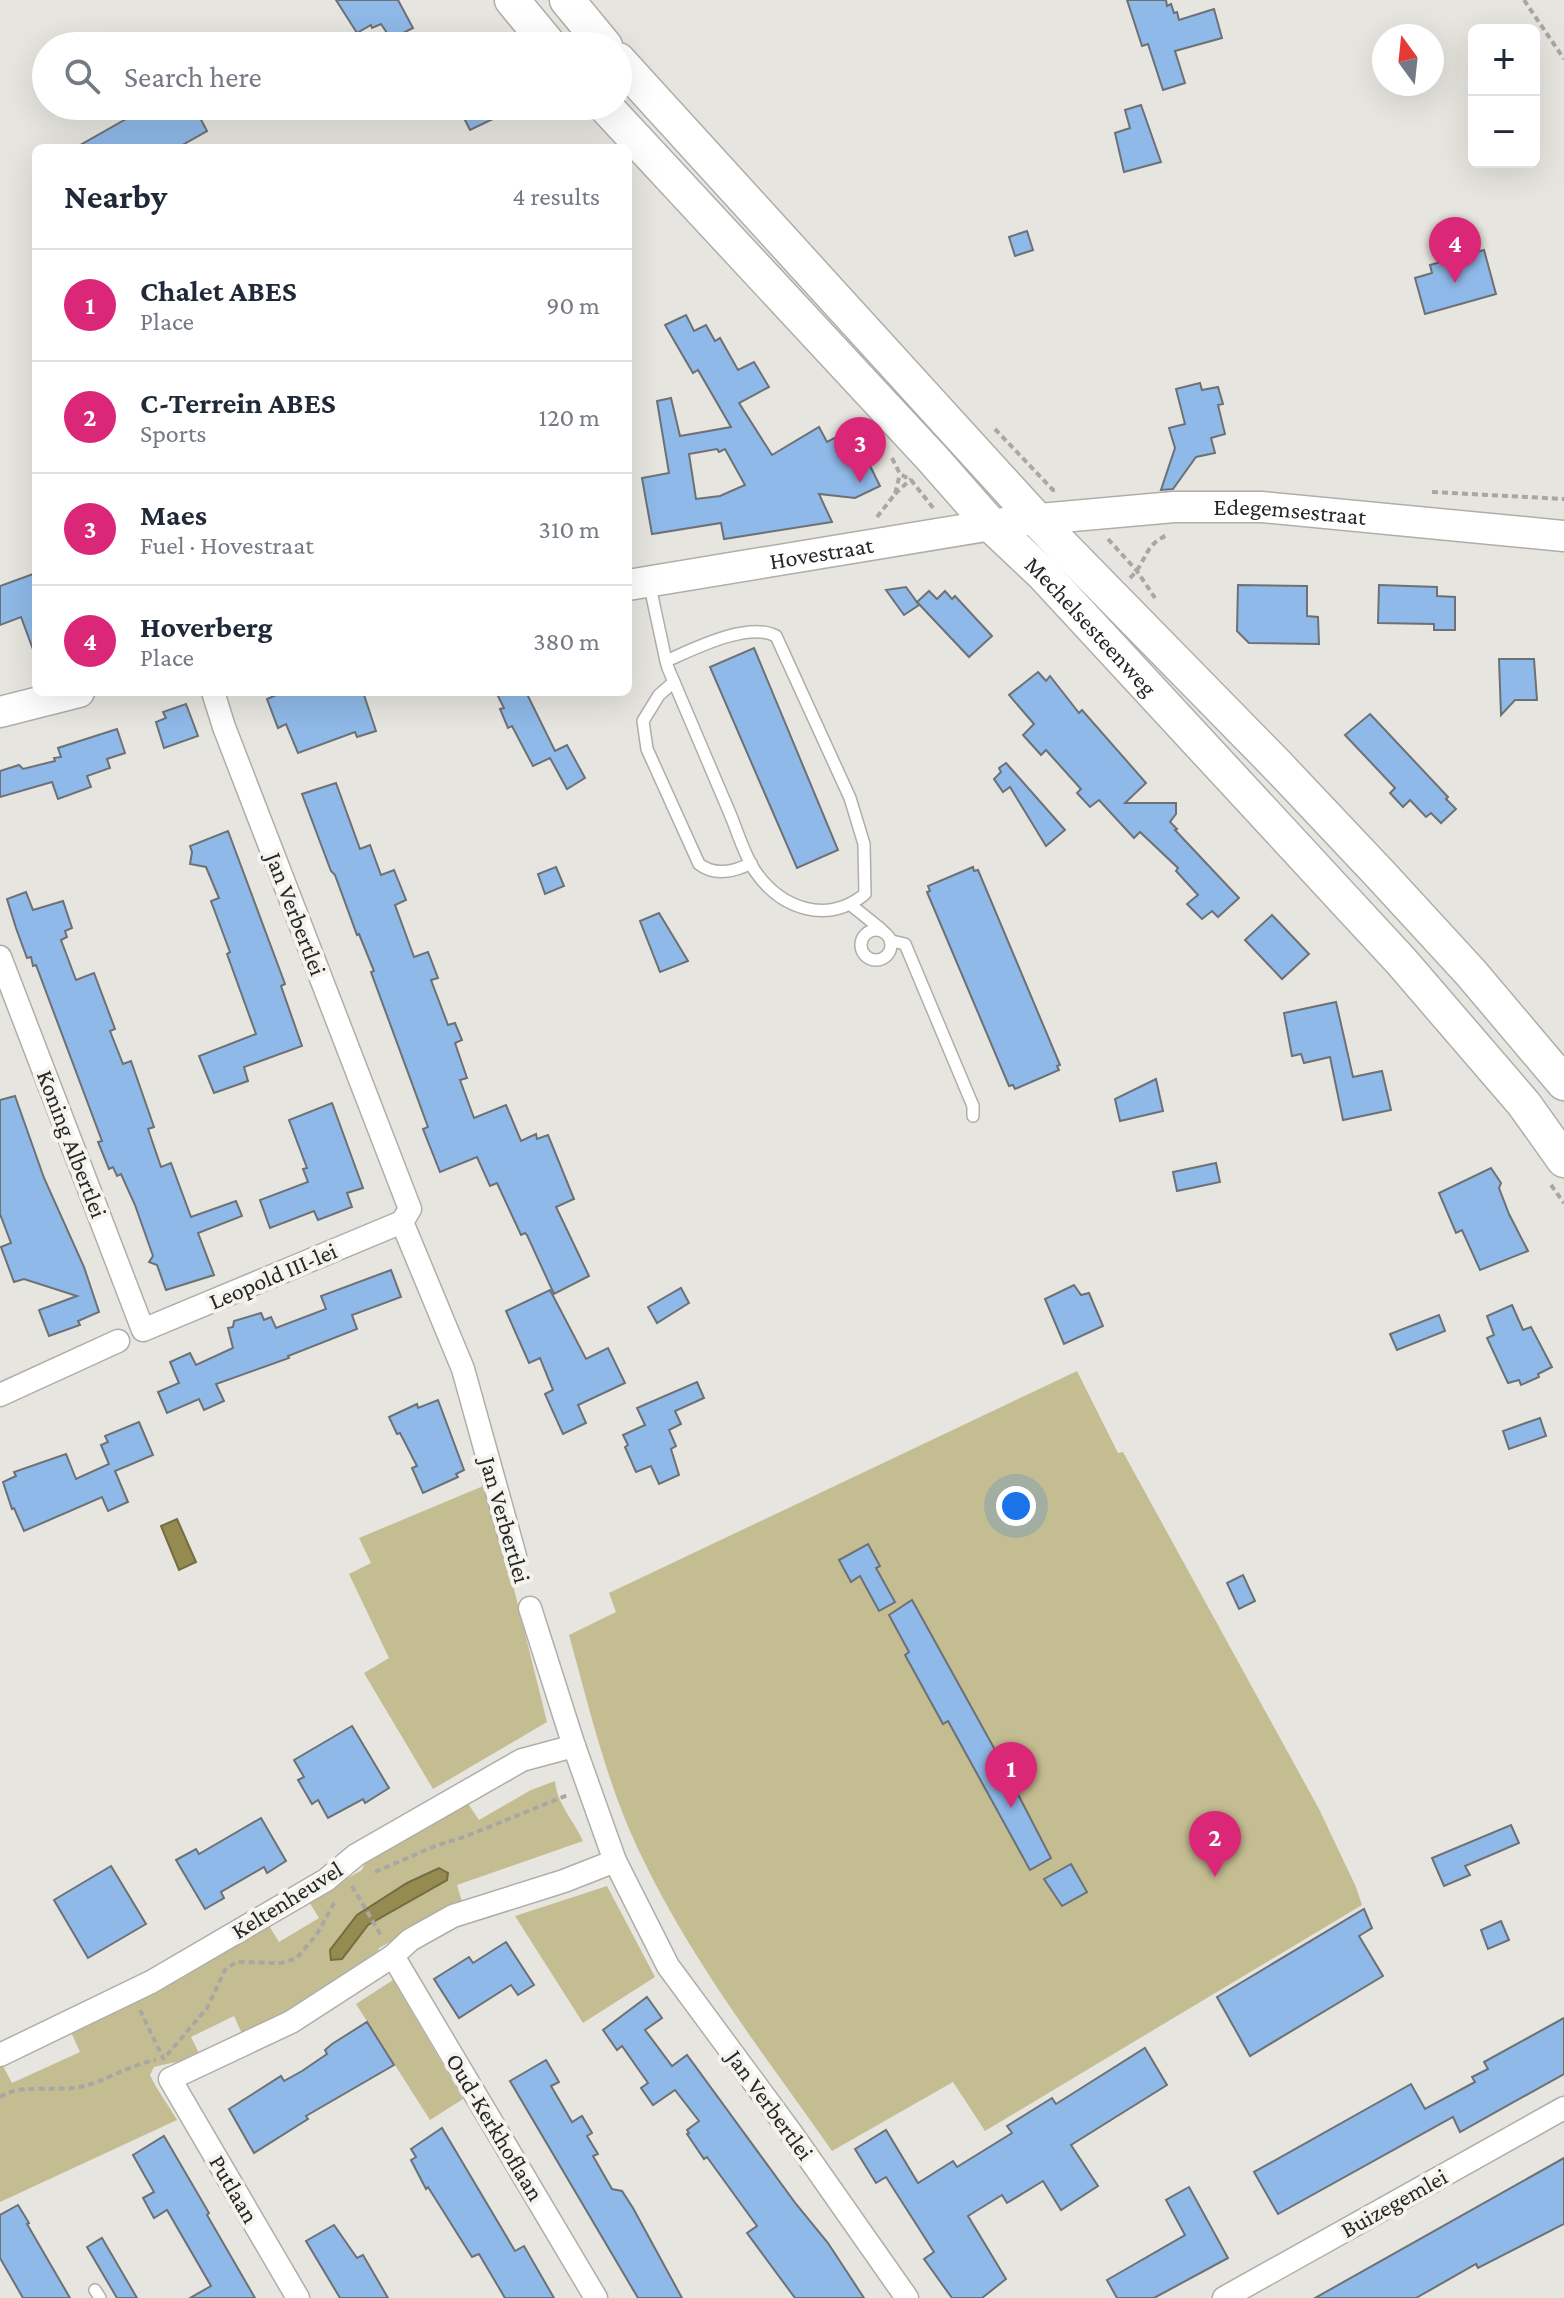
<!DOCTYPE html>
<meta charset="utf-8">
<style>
body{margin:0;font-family:"Crimson Pro",serif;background:#f2f2f3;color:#1f2937}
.controls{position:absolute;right:24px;top:24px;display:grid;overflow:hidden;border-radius:12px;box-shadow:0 8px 32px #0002}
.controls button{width:72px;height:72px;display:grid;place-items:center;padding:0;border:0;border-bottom:2px solid #e0e1e3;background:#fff;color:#1f2937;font:40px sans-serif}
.compass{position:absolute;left:1372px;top:24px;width:72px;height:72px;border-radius:50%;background:#fff;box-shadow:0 8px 32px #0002;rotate:345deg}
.you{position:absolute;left:1016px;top:1506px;width:28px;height:28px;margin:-20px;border:6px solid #fff;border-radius:50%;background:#1a73e8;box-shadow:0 0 0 12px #1a73e833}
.badge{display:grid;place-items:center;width:52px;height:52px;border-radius:50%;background:#db2777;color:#fff;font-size:26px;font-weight:700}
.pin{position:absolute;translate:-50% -66px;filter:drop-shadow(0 2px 4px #0008)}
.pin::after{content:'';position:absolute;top:42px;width:28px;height:24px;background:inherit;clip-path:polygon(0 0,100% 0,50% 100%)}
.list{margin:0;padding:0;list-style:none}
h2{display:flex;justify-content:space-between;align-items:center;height:104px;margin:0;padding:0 32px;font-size:34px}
h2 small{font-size:26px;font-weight:400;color:#747a83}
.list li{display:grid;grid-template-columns:52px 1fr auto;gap:24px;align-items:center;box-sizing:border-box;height:112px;padding:0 32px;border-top:2px solid #e0e1e3}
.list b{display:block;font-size:30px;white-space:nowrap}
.list p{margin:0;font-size:26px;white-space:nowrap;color:#747a83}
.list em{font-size:26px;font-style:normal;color:#747a83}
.icon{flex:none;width:44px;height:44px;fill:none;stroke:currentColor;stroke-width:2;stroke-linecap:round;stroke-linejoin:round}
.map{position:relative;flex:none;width:1564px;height:2298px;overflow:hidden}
.search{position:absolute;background:#fff;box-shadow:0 8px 32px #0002;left:32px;top:32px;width:600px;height:88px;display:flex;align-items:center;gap:20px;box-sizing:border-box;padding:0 28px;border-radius:44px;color:#747a83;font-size:30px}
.panel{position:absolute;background:#fff;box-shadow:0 8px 32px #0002;left:32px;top:144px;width:600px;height:552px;border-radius:12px}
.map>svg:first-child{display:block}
</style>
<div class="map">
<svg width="1564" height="2298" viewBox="0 0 1564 2298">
<rect width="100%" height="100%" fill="#e6e5df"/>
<g fill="#c5bd92">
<path d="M 1077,1371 L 1118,1453 L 1123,1452 L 1319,1809 L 1356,1887 L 1362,1905 L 985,2131 L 953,2082 L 832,2151 C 763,2053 689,1958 638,1849 C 606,1781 589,1707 569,1635 L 616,1612 L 609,1593 Z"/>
<polygon points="488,1484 547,1722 433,1789 364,1673 389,1658 349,1574 371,1563 359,1538"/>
<path d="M 555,1781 C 557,1804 573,1819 583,1841 L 457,1885 L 463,1905 L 449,1910 L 379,1948 L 376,1959 L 312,1998 L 243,2036 L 234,2016 L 191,2037 L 200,2055 C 182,2063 171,2062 154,2067 L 150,2075 C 158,2092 168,2104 177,2120 L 0,2202 L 0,2065 L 2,2064 L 12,2083 L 80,2052 L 71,2032 L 268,1924 L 279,1942 L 319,1918 L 308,1900 L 362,1870 L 365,1862 L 467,1802 L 479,1820 L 531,1790 Z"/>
<polygon points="607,1886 655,1977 583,2023 515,1916"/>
<polygon points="393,1980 463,2099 430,2120 356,2004"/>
</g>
<g fill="#958a4f" stroke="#746c42" stroke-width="2">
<polygon points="177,1519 196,1562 179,1570 161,1526"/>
<polygon points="439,1868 448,1873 447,1880 368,1925 342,1959 331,1960 330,1950 357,1915 407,1883"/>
</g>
<g fill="#8fb9e8" stroke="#6d7175" stroke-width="2" fill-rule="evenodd">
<polygon points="336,0 398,0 413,28 391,39 381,24 372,28 371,25 357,33"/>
<polygon points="1127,0 1166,0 1167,6 1171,4 1174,13 1177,12 1179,20 1214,9 1222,38 1175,51 1185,83 1163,90 1148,44 1142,46"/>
<polygon points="1141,105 1161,162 1124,172 1115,133 1130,128 1125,110"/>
<polygon points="149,106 194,106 207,131 177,148 75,148"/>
<polygon points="458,106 520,106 470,130"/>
<polygon points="1027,231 1033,250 1015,256 1009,237"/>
<polygon points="1484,250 1496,294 1425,314 1415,278 1432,273 1430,265"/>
<path d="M 686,315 L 694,331 L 706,325 L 715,341 L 720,338 L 738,370 L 754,362 L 769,387 L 739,403 L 772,455 L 819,427 L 827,442 L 852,429 L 880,486 L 855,498 L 819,494 L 832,522 L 724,539 L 721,523 L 652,534 L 642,478 L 669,473 L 657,401 L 671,398 L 680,436 L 731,427 L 698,370 L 693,373 L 665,325 ZM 717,449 L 719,452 L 725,449 L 745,485 L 720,496 L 696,499 L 689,454 Z"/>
<polygon points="1200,383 1202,390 1218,387 1223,404 1218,405 1225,434 1211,438 1215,453 1196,457 1173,489 1161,490 1175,448 1169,428 1185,424 1176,389"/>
<polygon points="36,573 36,652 34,652 21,617 0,625 0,586"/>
<polygon points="1238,585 1307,586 1307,616 1318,617 1319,644 1249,643 1237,631"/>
<polygon points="1379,585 1437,587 1437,596 1455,597 1455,630 1434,630 1434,624 1378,623"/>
<polygon points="906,587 919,605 904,615 886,590"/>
<polygon points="929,591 937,599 945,591 952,599 955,596 992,636 969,657 917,602"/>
<polygon points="754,648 838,850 797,868 710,667"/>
<polygon points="1499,659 1534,659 1537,700 1515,700 1501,715"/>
<polygon points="1038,672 1046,681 1050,676 1079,713 1082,710 1146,783 1125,803 1176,803 1176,814 1170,822 1177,829 1175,830 1239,898 1218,917 1212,911 1202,919 1187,904 1198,895 1176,871 1178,868 1140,832 1134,838 1099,800 1090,807 1077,793 1081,789 1046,750 1041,755 1023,735 1034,724 1009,695"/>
<polygon points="283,692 363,692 376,731 357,737 355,732 298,753 286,724 278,728 267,699"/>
<polygon points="496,692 526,692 555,751 567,745 585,778 567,789 550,758 533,766 512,726 508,728 500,709 504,708"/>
<polygon points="186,704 198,736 164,748 156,722 166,718 163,712"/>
<polygon points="1370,714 1448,797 1446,799 1456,809 1441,823 1431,813 1426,817 1410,800 1403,807 1390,793 1395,788 1345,735"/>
<polygon points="117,729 125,753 107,759 110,768 87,776 91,787 58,799 52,782 0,797 0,771 19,765 23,769 55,761 54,758 61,757 58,748"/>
<polygon points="1006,763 1065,830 1046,846 1010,787 1003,792 994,779 1001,772 999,768"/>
<polygon points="336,783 360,849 370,845 381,875 394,870 406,900 395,905 414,957 428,952 438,978 431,980 448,1025 455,1023 462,1040 455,1043 467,1078 460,1080 474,1118 506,1105 521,1141 536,1134 537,1139 548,1135 574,1199 556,1207 589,1276 554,1294 527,1235 525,1233 521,1235 497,1183 490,1186 477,1157 440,1172 423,1129 428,1127 371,972 374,971 359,934 357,935 335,875 331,871 302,794"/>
<polygon points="228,831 285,984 281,986 302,1046 244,1067 248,1081 214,1093 199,1056 256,1034 227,954 230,952 211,901 219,898 206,867 190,864 192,852 190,846"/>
<polygon points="556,867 564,886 545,894 538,874"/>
<polygon points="973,867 974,871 978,870 1060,1065 1057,1066 1059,1070 1015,1089 1013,1085 1009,1086 927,892 930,891 928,886"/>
<polygon points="26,892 33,910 63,901 72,928 65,931 67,937 61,940 76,980 94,973 115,1029 110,1031 123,1064 131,1061 154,1127 148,1129 161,1167 171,1163 191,1217 236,1201 242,1216 198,1233 214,1275 166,1290 157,1265 149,1262 153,1256 135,1205 121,1174 117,1176 113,1167 109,1169 98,1142 102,1141 36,965 33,966 31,957 27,958 16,928 7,899"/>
<polygon points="659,913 688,961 660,972 640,921"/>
<polygon points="1272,915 1309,954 1282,979 1245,940"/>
<polygon points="1336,1002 1353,1077 1382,1071 1391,1110 1343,1120 1330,1057 1304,1063 1301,1054 1292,1056 1284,1013"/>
<polygon points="1156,1079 1163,1111 1120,1121 1115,1099"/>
<polygon points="15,1096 44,1178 84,1267 99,1312 78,1321 80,1325 49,1336 39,1310 77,1296 24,1279 14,1282 1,1247 11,1243 0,1214 0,1100"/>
<polygon points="332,1103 363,1188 347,1193 352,1207 318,1220 314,1211 270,1228 260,1200 308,1182 303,1169 307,1168 289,1120"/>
<polygon points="1216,1163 1220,1182 1177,1191 1173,1172"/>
<polygon points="1491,1168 1501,1183 1499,1188 1509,1214 1528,1251 1480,1270 1462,1230 1456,1233 1439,1193"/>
<polygon points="391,1270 401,1297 352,1315 357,1329 288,1356 289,1358 216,1384 224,1401 204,1410 199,1399 167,1413 158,1392 179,1383 170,1362 190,1353 196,1365 233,1348 228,1328 233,1327 234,1321 261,1313 264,1320 271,1317 276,1328 326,1309 321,1296"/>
<polygon points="1074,1285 1081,1295 1089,1293 1103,1326 1064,1344 1045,1299"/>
<polygon points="681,1288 689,1303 657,1323 648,1307"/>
<polygon points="550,1290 586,1359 608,1348 625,1383 578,1405 586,1423 563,1434 545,1394 553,1390 540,1358 529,1363 506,1311"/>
<polygon points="1512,1305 1523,1330 1531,1327 1552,1367 1538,1374 1539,1377 1521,1385 1519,1380 1508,1383 1487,1338 1494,1335 1487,1316"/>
<polygon points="1439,1315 1445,1331 1397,1350 1390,1334"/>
<polygon points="697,1382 704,1398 675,1411 681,1424 669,1430 676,1446 671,1449 679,1475 659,1484 651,1466 636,1472 625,1447 628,1445 623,1435 645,1425 637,1408"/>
<polygon points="438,1400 464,1470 456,1474 458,1477 423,1493 412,1468 417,1466 400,1433 397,1434 389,1417 417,1404 418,1408"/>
<polygon points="1540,1418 1546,1436 1509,1449 1503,1431"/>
<polygon points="139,1422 153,1455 115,1471 128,1502 108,1511 102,1497 24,1531 14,1508 12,1509 3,1482 16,1476 14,1472 66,1454 76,1479 109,1464 101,1445 108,1442 105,1436"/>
<polygon points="868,1544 880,1566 876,1568 895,1602 879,1611 860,1576 851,1582 839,1560"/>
<polygon points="1243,1575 1255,1601 1239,1609 1227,1583"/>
<polygon points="912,1600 994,1748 1051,1858 1030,1870 948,1721 943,1724 905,1655 909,1652 889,1615"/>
<polygon points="352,1726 389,1788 365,1803 363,1799 328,1818 318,1800 312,1804 298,1780 304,1777 294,1760"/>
<polygon points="261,1818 286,1861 267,1873 264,1867 221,1892 224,1898 205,1909 176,1860 196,1849 199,1854"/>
<polygon points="1511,1825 1519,1843 1465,1866 1470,1875 1444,1886 1432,1858"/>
<polygon points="1071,1864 1087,1892 1062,1906 1044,1879"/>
<polygon points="111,1866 146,1924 88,1958 54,1900"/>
<polygon points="1364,1909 1372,1928 1359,1936 1383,1976 1250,2056 1217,1997"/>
<polygon points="1501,1921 1509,1940 1488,1949 1481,1930"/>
<polygon points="506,1942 534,1985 518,1995 511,1985 459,2018 434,1979 469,1957 473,1963"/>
<polygon points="647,1997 662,2018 645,2030 672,2066 687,2055 796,2204 828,2243 864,2298 795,2298 747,2233 757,2226 707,2157 704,2159 687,2134 689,2133 687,2130 699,2121 675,2090 653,2105 641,2088 648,2083 622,2046 617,2050 603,2030"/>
<polygon points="1564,2018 1564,2074 1460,2132 1453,2117 1278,2214 1254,2172 1411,2084 1425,2109 1475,2082 1472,2077 1488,2069 1484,2062"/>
<polygon points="367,2022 394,2065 306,2116 308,2119 254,2153 229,2109 281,2076 284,2081 302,2071 327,2054 325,2050 332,2044"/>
<polygon points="1145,2048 1167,2085 1071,2145 1098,2186 1061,2210 1043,2181 1007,2203 1002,2195 968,2216 1006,2279 982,2298 952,2298 924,2259 934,2252 886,2177 876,2183 855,2149 886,2130 918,2183 953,2161 957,2167 1012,2133 1007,2126 1052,2098 1056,2104"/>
<polygon points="546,2060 559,2082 551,2086 572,2122 582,2116 592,2133 587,2136 598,2154 593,2156 612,2189 622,2191 633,2208 682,2298 638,2298 510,2081"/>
<polygon points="442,2128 515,2251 524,2246 554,2298 505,2298 479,2254 472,2257 428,2187 426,2189 411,2160 416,2157 411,2149"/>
<polygon points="164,2136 209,2213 207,2215 255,2298 190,2298 211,2286 167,2210 154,2218 143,2198 154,2192 133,2155"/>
<polygon points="1564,2158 1564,2224 1478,2268 1476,2264 1416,2298 1315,2298"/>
<polygon points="1189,2187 1228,2258 1154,2298 1117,2298 1107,2280 1185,2235 1166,2200"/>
<polygon points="18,2205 29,2223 27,2224 70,2298 23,2298 0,2258 0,2215"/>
<polygon points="334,2225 357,2258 363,2255 388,2298 340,2298 306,2241"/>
<polygon points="102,2238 137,2298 117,2298 87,2247"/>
</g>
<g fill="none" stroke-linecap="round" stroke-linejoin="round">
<defs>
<g id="lane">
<path d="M 649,582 L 666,661 L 668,668 C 688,715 708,762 728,809 C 737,829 743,853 755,871 C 781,909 827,925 865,894 L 864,844 L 850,798 L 776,636 C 748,621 694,649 666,661"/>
<path d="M 674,682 L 659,695 L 643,721 L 647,749 L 699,864 C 714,876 735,872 751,863"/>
<polyline points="851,905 882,930"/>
<circle cx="876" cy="945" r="15"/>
<polyline points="892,941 905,944 973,1106 973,1116"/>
<polyline points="95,2290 100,2298"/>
</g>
<g id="street">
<polyline points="213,692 224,727 410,1209 402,1222"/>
<polyline points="0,957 143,1330 402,1222"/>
<polyline points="402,1222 463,1369 515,1556"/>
<polyline points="0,1395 118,1341"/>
<polyline points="530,1608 574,1746 615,1861 668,1966 792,2134 907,2298"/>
<polyline points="393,1956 596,2298"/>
<polyline points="0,2055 151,1982 326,1880 356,1855 522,1760 574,1746"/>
<polyline points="298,2298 170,2079 291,2022 393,1956 410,1940 453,1916 564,1881 615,1861"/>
<polyline points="1224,2298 1564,2108"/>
</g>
<g id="secondary">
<path id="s1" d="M 628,585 L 1016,521 L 1174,507 L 1262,507 L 1564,536"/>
<polyline points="0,712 79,692"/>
</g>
<g id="primary">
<polyline points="512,0 550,46"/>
<polyline points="567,0 605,46"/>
<polyline points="618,60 1037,520 1278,766 1380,874 1471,973 1564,1083"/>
<path id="s2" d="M 605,106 L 932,458 L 991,525 L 1043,574 L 1401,961 L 1524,1104 L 1564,1160"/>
</g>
</defs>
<use href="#lane" stroke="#afaea8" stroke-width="14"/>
<use href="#street" stroke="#afaea8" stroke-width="25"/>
<use href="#secondary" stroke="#afaea8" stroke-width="33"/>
<use href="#primary" stroke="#afaea8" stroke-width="37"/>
<g stroke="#a8a7a3" stroke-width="4" stroke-dasharray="6 4" stroke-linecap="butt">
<polyline points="1524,0 1564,59"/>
<polyline points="568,106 577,116"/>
<polyline points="995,429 1053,490 1056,490"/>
<polyline points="892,458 900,474 911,480 934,509"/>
<polyline points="1432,492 1564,499"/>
<polyline points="895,494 911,479"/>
<polyline points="877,517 895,494 900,474"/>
<polyline points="1108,539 1137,571 1155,598"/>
<path d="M 1130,578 C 1148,561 1142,547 1167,535"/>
<polyline points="1551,1185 1564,1203"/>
<polyline points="375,1872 435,1846 464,1837 568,1795"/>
<polyline points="352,1886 382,1937"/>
<polyline points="140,2010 164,2060"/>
<polyline points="167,2055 207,2008 225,1970 236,1962 280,1963 296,1959 317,1934 334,1903"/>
<path d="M 0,2097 C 21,2083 55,2092 80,2087 C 106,2081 129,2065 156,2060"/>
</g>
<use href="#lane" stroke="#fff" stroke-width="11"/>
<use href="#street" stroke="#fff" stroke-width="22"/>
<use href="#secondary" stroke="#fff" stroke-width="30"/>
<use href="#primary" stroke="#fff" stroke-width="34"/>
</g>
<g text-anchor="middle" stroke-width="8" stroke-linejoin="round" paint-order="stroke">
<g font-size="24" fill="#272725" stroke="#f4f3ed">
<text dy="8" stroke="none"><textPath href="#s1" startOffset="668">Edegemsestraat</textPath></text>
<text dy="8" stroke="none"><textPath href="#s1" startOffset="196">Hovestraat</textPath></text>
<text dy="8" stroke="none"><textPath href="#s2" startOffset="712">Mechelsesteenweg</textPath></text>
<text transform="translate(296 914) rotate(69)" y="8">Jan Verbertlei</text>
<text transform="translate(72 1144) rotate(69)" y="8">Koning Albertlei</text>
<text transform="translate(273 1276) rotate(-23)" y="8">Leopold III-lei</text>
<text transform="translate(505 1520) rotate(74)" y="8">Jan Verbertlei</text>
<text transform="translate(287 1900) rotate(-32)" y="8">Keltenheuvel</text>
<text transform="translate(770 2105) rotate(54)" y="8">Jan Verbertlei</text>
<text transform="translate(495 2127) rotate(59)" y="8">Oud-Kerkhoflaan</text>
<text transform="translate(234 2189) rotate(60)" y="8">Putlaan</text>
<text transform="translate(1394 2203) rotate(-29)" y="8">Buizegemlei</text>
</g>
</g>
</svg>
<div class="controls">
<button>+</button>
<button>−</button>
</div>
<svg class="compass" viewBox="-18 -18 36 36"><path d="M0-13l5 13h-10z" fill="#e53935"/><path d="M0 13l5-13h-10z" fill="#747a83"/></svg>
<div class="you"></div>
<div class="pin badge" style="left:1011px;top:1808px">1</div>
<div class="pin badge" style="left:1215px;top:1877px">2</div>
<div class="pin badge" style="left:860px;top:483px">3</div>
<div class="pin badge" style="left:1455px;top:283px">4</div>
<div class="search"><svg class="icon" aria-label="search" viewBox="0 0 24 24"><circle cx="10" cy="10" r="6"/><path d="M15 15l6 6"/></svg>Search here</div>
<section class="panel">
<h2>Nearby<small>4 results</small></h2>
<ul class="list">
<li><span class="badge">1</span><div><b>Chalet ABES</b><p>Place</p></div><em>90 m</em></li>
<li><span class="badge">2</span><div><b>C-Terrein ABES</b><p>Sports</p></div><em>120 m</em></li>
<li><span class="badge">3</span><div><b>Maes</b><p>Fuel · Hovestraat</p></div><em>310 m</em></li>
<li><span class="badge">4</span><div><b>Hoverberg</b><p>Place</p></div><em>380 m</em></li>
</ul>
</section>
</div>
